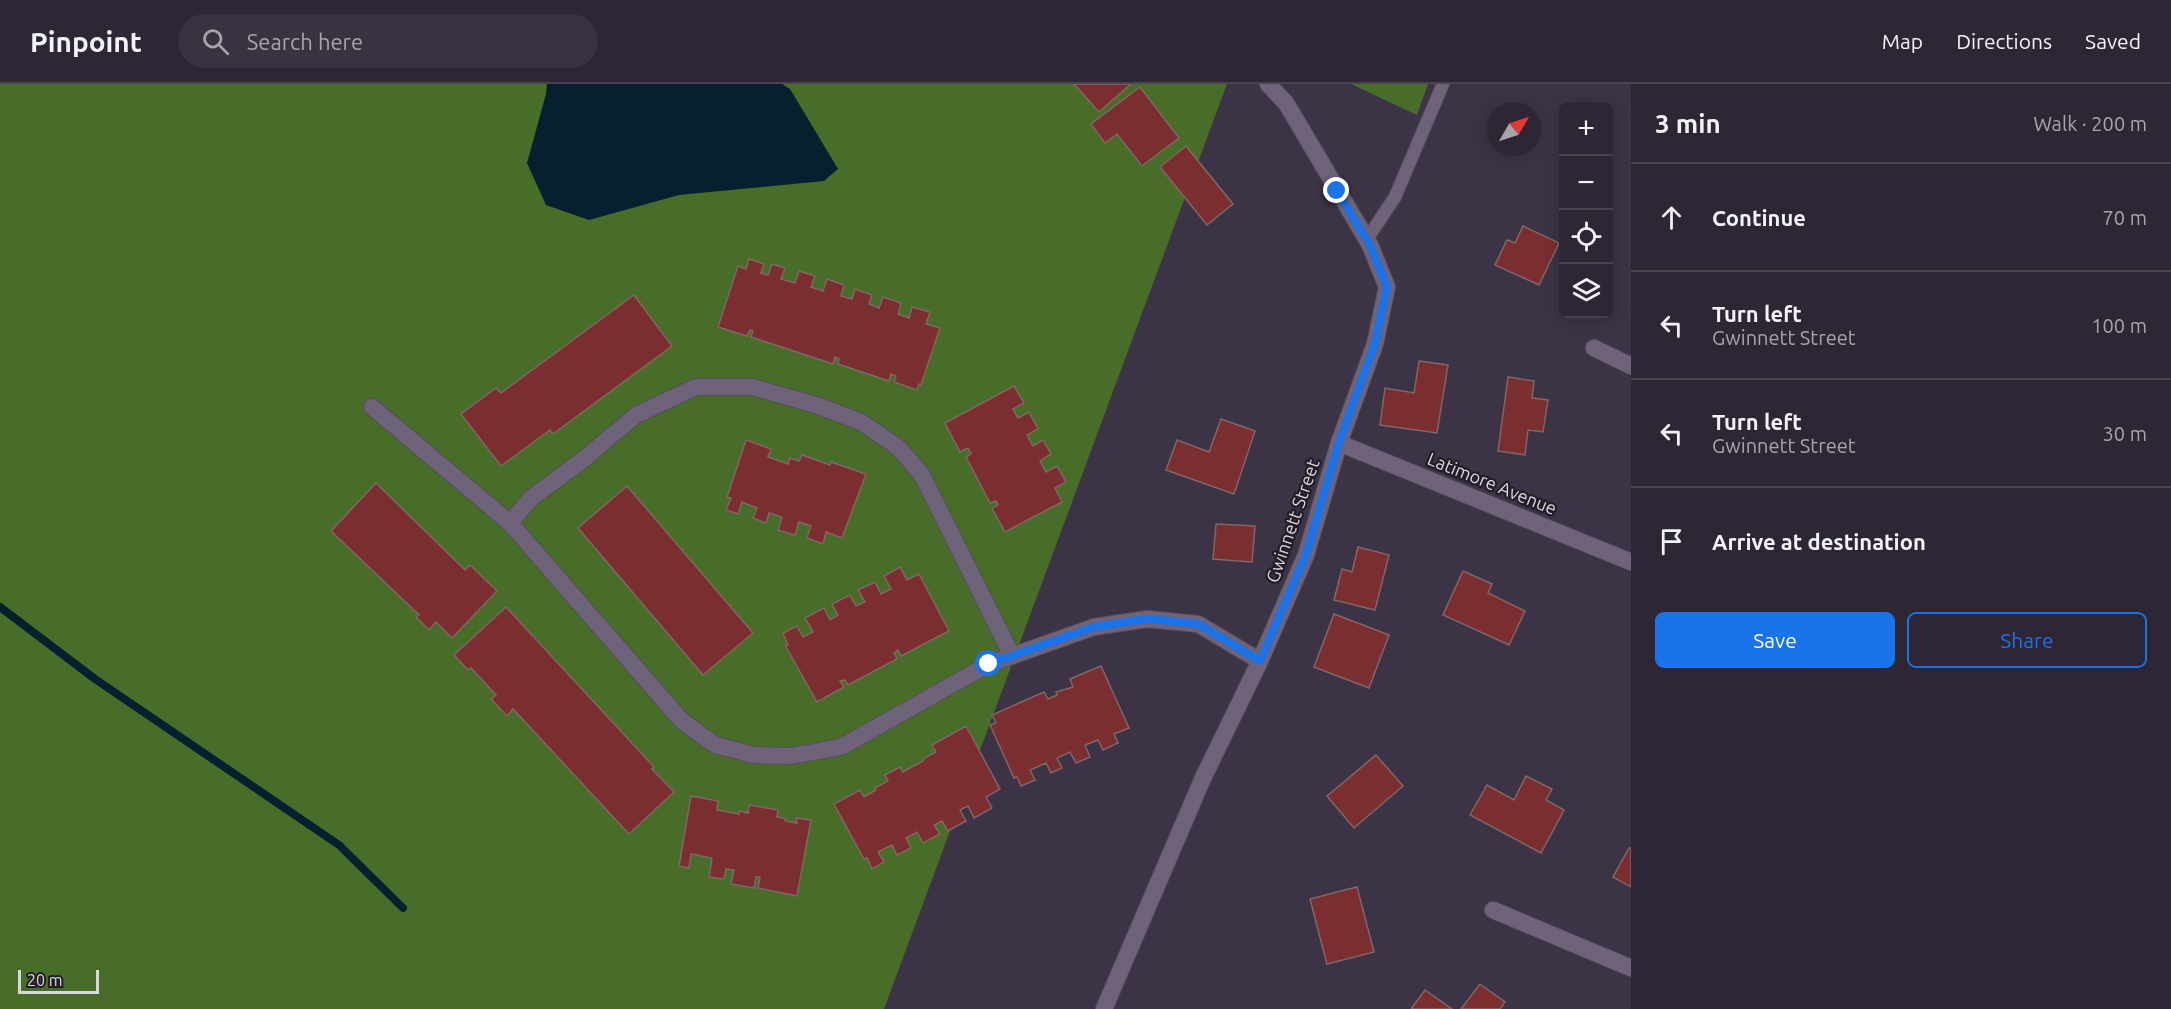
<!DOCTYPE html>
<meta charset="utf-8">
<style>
body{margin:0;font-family:Ubuntu,sans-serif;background:#3a3240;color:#f1f3f6}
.controls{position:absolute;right:18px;top:18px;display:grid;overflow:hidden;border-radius:9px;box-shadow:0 3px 15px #0003}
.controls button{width:54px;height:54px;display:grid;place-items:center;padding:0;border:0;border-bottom:2px solid #49434f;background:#2e2634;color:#f1f3f6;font:30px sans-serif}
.compass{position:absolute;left:1487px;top:18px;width:54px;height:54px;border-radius:50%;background:#2e2634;box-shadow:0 3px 15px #0003;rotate:51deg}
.scale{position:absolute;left:18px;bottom:15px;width:81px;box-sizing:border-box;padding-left:6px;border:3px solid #dcd6e2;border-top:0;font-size:16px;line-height:21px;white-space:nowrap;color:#dcd6e2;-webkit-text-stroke:4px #221d26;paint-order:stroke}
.stop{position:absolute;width:18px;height:18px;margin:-14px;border:4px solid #1a73e8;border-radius:50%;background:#fff}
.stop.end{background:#1a73e8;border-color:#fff;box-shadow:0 2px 6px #0008}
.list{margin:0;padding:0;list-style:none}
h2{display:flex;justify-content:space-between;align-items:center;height:78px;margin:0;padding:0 24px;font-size:26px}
h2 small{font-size:20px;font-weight:400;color:#a7a5ac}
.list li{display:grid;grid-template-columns:39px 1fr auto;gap:18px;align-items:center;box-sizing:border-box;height:108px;padding:0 24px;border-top:2px solid #49434f}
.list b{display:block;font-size:22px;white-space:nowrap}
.list p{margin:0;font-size:20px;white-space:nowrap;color:#a7a5ac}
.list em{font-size:20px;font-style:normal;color:#a7a5ac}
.actions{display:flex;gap:12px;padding:18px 24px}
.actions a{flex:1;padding:14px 0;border:2px solid #1a73e8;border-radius:9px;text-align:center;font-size:21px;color:#1a73e8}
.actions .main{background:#1a73e8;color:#fff}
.icon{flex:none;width:33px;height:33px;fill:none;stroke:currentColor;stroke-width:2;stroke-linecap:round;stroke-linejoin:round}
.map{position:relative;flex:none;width:1631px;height:925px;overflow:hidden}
header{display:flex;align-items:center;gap:36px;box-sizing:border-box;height:84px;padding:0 30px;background:#2e2634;border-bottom:2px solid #49434f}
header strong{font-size:28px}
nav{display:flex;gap:33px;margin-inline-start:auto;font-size:21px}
.search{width:420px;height:54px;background:#3a3240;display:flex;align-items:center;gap:15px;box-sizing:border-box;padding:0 21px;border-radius:33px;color:#a7a5ac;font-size:22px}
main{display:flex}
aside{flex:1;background:#2e2634}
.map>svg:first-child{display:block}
</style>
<header>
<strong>Pinpoint</strong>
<div class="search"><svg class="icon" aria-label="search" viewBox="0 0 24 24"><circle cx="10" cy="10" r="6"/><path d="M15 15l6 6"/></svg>Search here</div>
<nav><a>Map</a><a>Directions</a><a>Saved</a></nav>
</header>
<main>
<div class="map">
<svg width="1631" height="925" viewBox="0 0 1631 925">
<rect width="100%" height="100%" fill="#3d3346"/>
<g fill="#486d28">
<polygon points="0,0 1227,0 884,925 0,925"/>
<polygon points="1351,0 1428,0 1417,31"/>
</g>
<polygon fill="#072030" points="547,0 782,0 790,5 838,85 824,97 679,111 589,136 546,121 527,79 546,10"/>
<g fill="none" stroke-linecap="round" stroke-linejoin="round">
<polyline stroke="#072030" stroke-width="8" points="0,523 95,595 339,761 403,824"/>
</g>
<g fill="#7a2e30" stroke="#816665" stroke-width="1.5">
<polygon points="1074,0 1131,0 1099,28"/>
<polygon points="1140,3 1179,54 1142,82 1117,50 1105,59 1091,40"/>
<polygon points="1186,62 1233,120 1207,141 1160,83"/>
<polygon points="1523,142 1559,159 1539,201 1495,181 1507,156 1515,159"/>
<polygon points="749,175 764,180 761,189 768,191 772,180 785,184 781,195 795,199 799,187 815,192 811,203 823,207 827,195 844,201 841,212 852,215 855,205 872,211 869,220 879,224 883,213 901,219 898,230 909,234 912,223 930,228 926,240 940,244 921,301 919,300 917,306 894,298 896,292 891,290 889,297 838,280 839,275 835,273 833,280 751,253 753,247 750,246 747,252 718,243 738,182 746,185"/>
<polygon points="634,211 672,262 553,350 550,346 501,382 461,330 496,304 501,309"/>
<polygon points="1419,277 1448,281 1437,349 1380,341 1385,304 1414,309"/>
<polygon points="1508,293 1534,297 1532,314 1548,316 1543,348 1528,346 1525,371 1498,367"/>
<polygon points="1014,302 1024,319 1013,325 1018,334 1029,328 1038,345 1027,351 1033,362 1043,356 1051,370 1040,377 1046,388 1057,382 1066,398 1055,404 1062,418 1005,448 992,424 998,421 996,417 990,419 966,373 971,370 968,364 960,368 945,339"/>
<polygon points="1221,335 1255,347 1234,410 1166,386 1177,356 1209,368"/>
<polygon points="746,356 771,365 768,373 788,380 790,374 799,377 802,371 830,381 831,378 866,390 842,454 826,448 823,460 807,454 811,442 799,438 795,451 778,446 782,433 769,429 766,439 753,434 757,424 742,418 738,430 726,426 731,414 727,413"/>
<polygon points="376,399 465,486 470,481 497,507 452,554 436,538 429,546 416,533 419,531 331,447"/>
<polygon points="627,402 753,549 703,591 578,444"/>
<polygon points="1216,440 1255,442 1252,478 1213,475"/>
<polygon points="1358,463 1389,471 1375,526 1334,516 1342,485 1352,488"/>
<polygon points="900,483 907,496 919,490 949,547 901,572 898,566 894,569 897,575 848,601 845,596 840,597 844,603 817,618 785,561 788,561 783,549 797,542 803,553 813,548 805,534 824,524 830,536 838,531 832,520 850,511 856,522 865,518 858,506 875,498 881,510 891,505 884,492"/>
<polygon points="1463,487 1492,500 1488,509 1525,527 1509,561 1443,531"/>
<polygon points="506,523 654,683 652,685 674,708 629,750 513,625 507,632 491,615 496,611 471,584 468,586 454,571"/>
<polygon points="1334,530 1389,551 1369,604 1314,583"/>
<polygon points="1101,582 1129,644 1114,650 1118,659 1103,666 1098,656 1085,661 1090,673 1076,679 1070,668 1057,674 1062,684 1051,689 1046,679 1030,686 1035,696 1021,702 1017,693 1014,694 990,641 996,639 992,631 1044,608 1048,615 1057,611 1056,608 1073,603 1070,595"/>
<polygon points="966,642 1000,705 986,713 992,724 974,734 968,722 960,726 966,737 948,747 942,737 934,741 940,750 923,759 917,748 906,754 911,764 897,771 892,761 878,768 884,778 872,785 867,774 864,775 834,720 860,706 864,713 876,706 875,704 888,697 885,691 900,683 903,688 923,677 923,675 936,668 932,661"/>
<polygon points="1376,671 1403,702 1354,744 1327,712"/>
<polygon points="1526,692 1552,705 1546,716 1564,726 1541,769 1470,731 1487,701 1514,716"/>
<polygon points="691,712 718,717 717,726 739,730 739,727 748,729 749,721 778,726 777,733 786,735 785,737 797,739 796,734 811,736 797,812 758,804 760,793 756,793 754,804 731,800 734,786 726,785 724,795 709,793 712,774 691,770 689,784 679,782"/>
<polygon points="1629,764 1631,764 1631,803 1613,793"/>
<polygon points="1357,803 1374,868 1327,880 1310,815"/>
<polygon points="1480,900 1505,918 1500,925 1461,925"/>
<polygon points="1425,906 1452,925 1411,925"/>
</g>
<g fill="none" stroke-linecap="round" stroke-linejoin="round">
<defs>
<polyline id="service" points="1367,155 1395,113 1443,0"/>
<g id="minor">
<polyline points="1594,264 1631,282"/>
<polyline points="372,323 510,439 682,637 715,661 754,671 791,672 841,663 989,580 1094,543 1147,535 1198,540 1260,577"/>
<polyline points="1339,359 1631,478"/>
<polyline points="510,439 530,415 584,375 636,331 696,303 752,303 816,321 861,338 899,364 922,391 1012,572"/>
<polyline points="1493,826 1631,884"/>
<polyline points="1104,925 1203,694 1260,577 1306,471 1339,359 1375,260 1387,203 1370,161 1286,19 1268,0"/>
</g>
</defs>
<use href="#service" stroke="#584f5f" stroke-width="14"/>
<use href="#minor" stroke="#584f5f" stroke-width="18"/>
<use href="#service" stroke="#6f6379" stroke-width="12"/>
<use href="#minor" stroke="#6f6379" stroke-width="16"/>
</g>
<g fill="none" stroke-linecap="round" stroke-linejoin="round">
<polyline stroke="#1a73e8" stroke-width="8" points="989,580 1094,543 1147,535 1198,540 1260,577 1306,471 1339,359 1375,260 1387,203 1370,161 1337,107"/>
</g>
<g text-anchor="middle" stroke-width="4.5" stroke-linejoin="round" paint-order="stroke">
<g font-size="18" fill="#dcd6e2" stroke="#221d26">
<text transform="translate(1492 400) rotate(22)" y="6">Latimore Avenue</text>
<text transform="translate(1293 437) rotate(-71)" y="6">Gwinnett Street</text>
</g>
</g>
</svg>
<div class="controls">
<button>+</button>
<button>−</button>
<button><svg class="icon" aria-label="locate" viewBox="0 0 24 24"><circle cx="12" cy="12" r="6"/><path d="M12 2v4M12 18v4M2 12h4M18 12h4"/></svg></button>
<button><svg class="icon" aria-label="layers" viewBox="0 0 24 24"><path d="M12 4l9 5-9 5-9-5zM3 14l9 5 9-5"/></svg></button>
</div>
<svg class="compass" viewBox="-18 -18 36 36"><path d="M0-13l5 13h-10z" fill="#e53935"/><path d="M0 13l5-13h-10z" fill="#a7a5ac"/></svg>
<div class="scale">20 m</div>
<div class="stop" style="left:989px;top:580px"></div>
<div class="stop end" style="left:1337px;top:107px"></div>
</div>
<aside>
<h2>3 min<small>Walk · 200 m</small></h2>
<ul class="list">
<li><svg class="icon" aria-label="ahead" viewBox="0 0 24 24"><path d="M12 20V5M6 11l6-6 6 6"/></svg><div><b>Continue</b></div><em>70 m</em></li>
<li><svg class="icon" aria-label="left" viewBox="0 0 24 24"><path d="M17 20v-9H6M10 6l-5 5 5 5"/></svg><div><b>Turn left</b><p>Gwinnett Street</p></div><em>100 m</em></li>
<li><svg class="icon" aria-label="left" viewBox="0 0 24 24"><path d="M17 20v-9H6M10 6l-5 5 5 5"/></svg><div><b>Turn left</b><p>Gwinnett Street</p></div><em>30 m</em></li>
<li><svg class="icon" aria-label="arrive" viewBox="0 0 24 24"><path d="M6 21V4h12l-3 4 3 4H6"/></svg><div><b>Arrive at destination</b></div></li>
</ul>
<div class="actions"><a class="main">Save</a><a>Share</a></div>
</aside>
</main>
